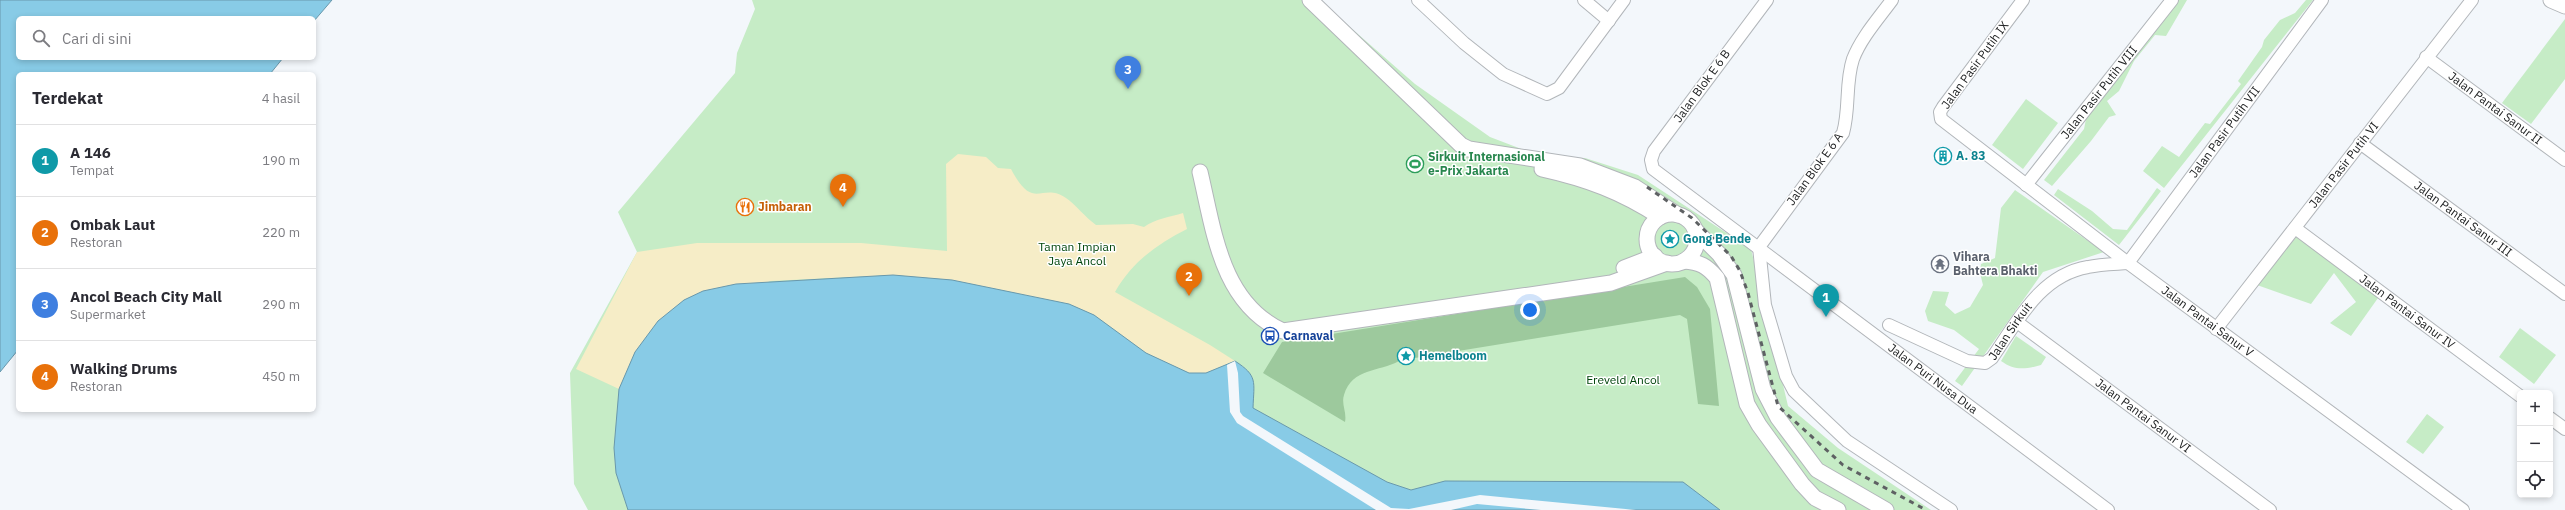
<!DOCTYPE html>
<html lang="id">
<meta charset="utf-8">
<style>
body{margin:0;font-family:"IBM Plex Sans",sans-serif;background:#f2f2f3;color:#2b2b33}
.controls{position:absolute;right:12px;bottom:12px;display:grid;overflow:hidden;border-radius:6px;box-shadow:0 2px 6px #0003}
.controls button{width:36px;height:36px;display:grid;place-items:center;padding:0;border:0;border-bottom:1px solid #e1e1e2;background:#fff;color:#2b2b33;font:20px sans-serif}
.you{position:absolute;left:1530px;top:310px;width:14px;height:14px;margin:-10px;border:3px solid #fff;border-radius:50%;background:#1a73e8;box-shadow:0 0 0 6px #1a73e833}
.badge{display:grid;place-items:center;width:26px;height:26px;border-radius:50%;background:#0f766e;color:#fff;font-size:13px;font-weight:700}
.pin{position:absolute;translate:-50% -33px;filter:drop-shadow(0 1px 2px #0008)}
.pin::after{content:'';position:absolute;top:21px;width:14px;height:12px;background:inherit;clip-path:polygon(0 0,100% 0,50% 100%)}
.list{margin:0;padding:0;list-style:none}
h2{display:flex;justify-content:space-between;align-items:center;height:52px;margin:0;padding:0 16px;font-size:17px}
h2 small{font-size:13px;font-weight:400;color:#7c7c81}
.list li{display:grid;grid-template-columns:26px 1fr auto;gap:12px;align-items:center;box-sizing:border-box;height:72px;padding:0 16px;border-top:1px solid #e1e1e2}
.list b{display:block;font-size:15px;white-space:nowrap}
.list p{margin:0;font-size:13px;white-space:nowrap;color:#7c7c81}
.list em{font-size:13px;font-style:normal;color:#7c7c81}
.icon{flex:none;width:22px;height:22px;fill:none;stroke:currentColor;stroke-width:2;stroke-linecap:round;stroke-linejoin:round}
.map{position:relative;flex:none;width:2565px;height:510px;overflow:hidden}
.search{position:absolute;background:#fff;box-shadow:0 2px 6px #0003;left:16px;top:16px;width:300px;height:44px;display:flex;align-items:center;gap:10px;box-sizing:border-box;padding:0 14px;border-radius:6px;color:#7c7c81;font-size:15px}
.panel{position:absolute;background:#fff;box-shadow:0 2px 6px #0003;left:16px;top:72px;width:300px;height:340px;border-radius:6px}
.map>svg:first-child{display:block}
</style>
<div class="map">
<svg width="2565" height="510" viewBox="0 0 2565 510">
<rect width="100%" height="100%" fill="#f3f7fb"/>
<g fill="#c6ecc6">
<polygon points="752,0 1319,0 1415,84 1490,137 1542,157 1585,158 1638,175 1751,249 1788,406 1838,448 1931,510 588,510 574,484 570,373 637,252 618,212 735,73 737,53 755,9"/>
<polygon points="2177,0 2187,0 2166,36 2155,35 2134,61 2119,91 2107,101 2116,115 2109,117 2091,141 2052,186 2044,180 2084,129 2086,119"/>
<polygon points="2306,0 2313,0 2164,188 2143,171 2162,146 2179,157 2205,123 2210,124 2241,84 2238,81 2262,47 2264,40 2280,20 2295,13"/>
<polygon points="2565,19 2565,79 2531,124 2502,103"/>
<polygon points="2026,99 2058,123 2023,169 1992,145"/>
<polygon points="2157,188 2161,191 2119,245 2054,195 2058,189 2092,211 2113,229 2127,230"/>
<polygon points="2015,190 2104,252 2043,272 1962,386 1955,381 1979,349 1954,330 1928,321 1925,311 1933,291 1949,292 1945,305 1955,314 1970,307 1983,285 1980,273 1981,264 1995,258 2001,208"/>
<polygon points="2297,236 2378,298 2351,336 2330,323 2356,302 2334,273 2311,304 2257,285"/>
<polygon points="2520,328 2556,355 2534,384 2499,357"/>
<path d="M 2016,336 L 2046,357 L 2041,365 C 2025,369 2015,371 2001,361 Z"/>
<polygon points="2427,414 2444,427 2423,454 2406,442"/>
</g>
<path fill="#9dc99d" d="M 1685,277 L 1697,287 L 1710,309 L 1719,406 L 1698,404 L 1687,319 L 1680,315 L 1415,358 L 1408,353 C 1404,355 1403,359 1399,361 C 1379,372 1352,368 1344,395 C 1341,404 1347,412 1345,422 L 1263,373 L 1282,342 Z"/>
<path fill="#f6edc7" d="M 958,154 L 986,157 L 998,168 L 1011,169 C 1034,213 1041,181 1066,198 C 1076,205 1085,217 1096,225 L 1133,224 L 1144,227 C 1155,219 1170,217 1183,213 L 1187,229 C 1157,244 1132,262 1115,292 L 1210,345 L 1235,361 L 1206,373 L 1189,373 L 1146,353 L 1094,315 L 1069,304 L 952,280 L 893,275 L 770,281 L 635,352 L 619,389 L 576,369 L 637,252 L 697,243 L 861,243 L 947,251 L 946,164 Z"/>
<g fill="#88cbe6" stroke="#6998ac">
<polygon points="0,0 332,0 314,21 314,18 18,18 18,58 283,58 270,74 18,74 18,350 0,372"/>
<path d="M 893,275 L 952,280 L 1069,304 L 1094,315 L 1146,353 L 1189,373 L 1206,373 L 1235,361 C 1258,376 1254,381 1253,408 L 1387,482 L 1411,490 L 1445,481 L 1683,482 L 1720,510 L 628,510 L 616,473 L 614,448 L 619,389 L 635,352 L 658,321 L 684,300 L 703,291 L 736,284 Z"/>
</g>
<polygon fill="#f3f7fb" points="1235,361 1238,373 1240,412 1243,416 1391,508 1409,509 1480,495 1636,510 1541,510 1477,504 1451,510 1376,510 1237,423 1230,412 1227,365"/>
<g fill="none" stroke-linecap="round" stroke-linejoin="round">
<defs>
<g id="minor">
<polyline points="1418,0 1464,43 1503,74 1547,94 1559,88 1624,0"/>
<polyline points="1584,0 1609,21"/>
<path id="s1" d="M 1767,0 L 1654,151 L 1651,160 L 1653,169 L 2108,510"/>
<path d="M 1892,0 C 1878,19 1861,38 1853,59 C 1845,83 1850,109 1843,133 L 1759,247 L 1765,305 L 1786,376 L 1794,391 L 1847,441 L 1951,510"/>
<path id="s2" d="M 2023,0 L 1943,107 L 1940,112 L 1941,119 L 2128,263 L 2463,510"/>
<path id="s3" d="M 2426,57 L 2565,160"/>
<path id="s4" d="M 2360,143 L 2565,294"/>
<path id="s5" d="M 2026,185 L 2172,0"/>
<path id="s6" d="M 2295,228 L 2520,396"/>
<path id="s7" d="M 2017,322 L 2270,510"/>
<path id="s8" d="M 1889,325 L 1967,361 L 1985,363 L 1992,358 C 2017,322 2040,275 2088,267 C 2101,264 2115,264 2128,263 L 2322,0"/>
<path id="s9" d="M 2216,329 L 2472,0"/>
<polyline points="2550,418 2565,429"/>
</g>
<g id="tertiary">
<polyline points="1310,0 1461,145 1469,149 1580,166 1635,187 1678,215"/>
<polyline points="2551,0 2565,6"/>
<path d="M 1542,169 C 1587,179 1622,192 1660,217"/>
<path d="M 1200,172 C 1214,231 1221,303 1283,331 L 1611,283 L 1667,263"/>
<circle cx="1672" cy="239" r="25"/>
<polyline points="1695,230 1719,254 1734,275 1763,389 1778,418 1817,470 1886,510"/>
<path d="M 1684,261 C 1700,262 1707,266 1717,278 L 1747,404 L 1759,425 L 1802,484 L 1815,498 L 1838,510"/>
<polyline points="1624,268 1655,256"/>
</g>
</defs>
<use href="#minor" stroke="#b2b6ba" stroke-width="14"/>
<use href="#tertiary" stroke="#b2b6ba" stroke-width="17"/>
<use href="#minor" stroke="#fff" stroke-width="12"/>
<use href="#tertiary" stroke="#fff" stroke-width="15"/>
<polyline stroke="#5e6163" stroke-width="3" stroke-dasharray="5 5" stroke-linecap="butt" points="1647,187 1692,218 1731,256 1740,271 1748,293 1778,406 1843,465 1926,510"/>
</g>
<defs>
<symbol id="building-ring" viewBox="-11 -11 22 22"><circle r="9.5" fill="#fff" stroke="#0f9aa8" stroke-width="1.5"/><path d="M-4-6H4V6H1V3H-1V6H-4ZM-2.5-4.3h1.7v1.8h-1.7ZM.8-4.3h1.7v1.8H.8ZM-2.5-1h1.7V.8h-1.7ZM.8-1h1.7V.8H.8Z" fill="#0f9aa8"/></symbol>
<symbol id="stadium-ring" viewBox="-11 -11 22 22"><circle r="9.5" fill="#fff" stroke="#2e9e5b" stroke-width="1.5"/><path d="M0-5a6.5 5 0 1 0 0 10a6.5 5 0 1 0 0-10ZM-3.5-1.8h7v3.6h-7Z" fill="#2e9e5b"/></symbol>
<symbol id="restaurant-ring" viewBox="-11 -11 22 22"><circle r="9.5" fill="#fff" stroke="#e8710a" stroke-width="1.5"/><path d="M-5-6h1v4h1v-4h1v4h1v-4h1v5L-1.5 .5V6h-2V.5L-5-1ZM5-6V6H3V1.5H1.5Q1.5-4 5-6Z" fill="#e8710a"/></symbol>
<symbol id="sight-ring" viewBox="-11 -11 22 22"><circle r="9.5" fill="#fff" stroke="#0f9aa8" stroke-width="1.5"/><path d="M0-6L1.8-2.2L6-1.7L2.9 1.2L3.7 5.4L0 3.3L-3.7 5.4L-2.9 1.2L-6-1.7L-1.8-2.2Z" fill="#0f9aa8"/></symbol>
<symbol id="temple-ring" viewBox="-11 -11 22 22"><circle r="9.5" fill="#fff" stroke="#6b7280" stroke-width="1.5"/><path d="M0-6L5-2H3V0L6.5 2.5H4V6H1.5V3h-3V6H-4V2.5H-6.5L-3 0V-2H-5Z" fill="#6b7280"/></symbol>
<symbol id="bus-ring" viewBox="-11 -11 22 22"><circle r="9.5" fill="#fff" stroke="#1a4fb4" stroke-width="1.5"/><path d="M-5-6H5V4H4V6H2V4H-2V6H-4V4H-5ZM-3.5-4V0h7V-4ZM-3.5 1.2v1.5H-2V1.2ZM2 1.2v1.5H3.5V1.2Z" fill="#1a4fb4"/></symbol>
</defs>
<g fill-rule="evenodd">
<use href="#building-ring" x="1933" y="146" width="20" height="20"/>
<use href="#stadium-ring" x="1405" y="154" width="20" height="20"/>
<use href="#restaurant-ring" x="735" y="197" width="20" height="20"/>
<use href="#sight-ring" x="1660" y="229" width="20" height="20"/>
<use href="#temple-ring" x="1930" y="254" width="20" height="20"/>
<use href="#bus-ring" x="1260" y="326" width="20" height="20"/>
<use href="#sight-ring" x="1396" y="346" width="20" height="20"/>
</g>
<g text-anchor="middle" stroke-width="3" stroke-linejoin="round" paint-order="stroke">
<g font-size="12" fill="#202223" stroke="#fff">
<text transform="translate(1975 65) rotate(-54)" y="4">Jalan Pasir Putih IX</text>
<text transform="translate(1702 86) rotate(-54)" y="4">Jalan Blok E 6 B</text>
<text dy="4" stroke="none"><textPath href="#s5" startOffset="118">Jalan Pasir Putih VIII</textPath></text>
<text dy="4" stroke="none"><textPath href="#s3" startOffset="86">Jalan Pantai Sanur II</textPath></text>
<text dy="4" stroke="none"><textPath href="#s8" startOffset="452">Jalan Pasir Putih VII</textPath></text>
<text dy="4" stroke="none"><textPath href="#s9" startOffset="208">Jalan Pasir Putih VI</textPath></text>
<text transform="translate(1815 169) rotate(-54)" y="4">Jalan Blok E 6 A</text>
<text dy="4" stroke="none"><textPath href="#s4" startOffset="128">Jalan Pantai Sanur III</textPath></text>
<text dy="4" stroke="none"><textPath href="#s6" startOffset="140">Jalan Pantai Sanur IV</textPath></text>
<text dy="4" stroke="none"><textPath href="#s2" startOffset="481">Jalan Pantai Sanur V</textPath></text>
<text dy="4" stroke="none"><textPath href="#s8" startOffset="145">Jalan Sirkuit</textPath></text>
<text dy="4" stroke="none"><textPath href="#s1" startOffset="557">Jalan Puri Nusa Dua</textPath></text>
<text dy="4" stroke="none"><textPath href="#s7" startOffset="157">Jalan Pantai Sanur VI</textPath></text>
</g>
<g font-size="12" font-weight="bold" fill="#0d838f" stroke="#fff" text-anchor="start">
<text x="1956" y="160">A. 83</text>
<text x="1683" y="243">Gong Bende</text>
<text x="1419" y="360">Hemelboom</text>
</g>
<g font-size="12" font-weight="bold" fill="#27864d" stroke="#fff" text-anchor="start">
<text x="1428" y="161">Sirkuit Internasional<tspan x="1428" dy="14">e-Prix Jakarta</tspan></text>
</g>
<g font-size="12" font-weight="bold" fill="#c56008" stroke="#fff" text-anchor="start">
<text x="758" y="211">Jimbaran</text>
</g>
<g font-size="12" fill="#00450b" stroke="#fff">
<text x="1077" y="251">Taman Impian<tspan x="1077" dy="14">Jaya Ancol</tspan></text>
<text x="1623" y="384">Ereveld Ancol</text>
</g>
<g font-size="12" font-weight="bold" fill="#5b616d" stroke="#fff" text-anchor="start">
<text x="1953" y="261">Vihara<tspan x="1953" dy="14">Bahtera Bhakti</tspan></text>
</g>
<g font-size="12" font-weight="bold" fill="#164399" stroke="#fff" text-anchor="start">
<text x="1283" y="340">Carnaval</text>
</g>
</g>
</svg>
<div class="controls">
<button>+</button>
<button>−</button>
<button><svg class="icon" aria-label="locate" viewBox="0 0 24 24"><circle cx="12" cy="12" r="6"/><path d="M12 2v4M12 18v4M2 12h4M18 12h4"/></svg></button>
</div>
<div class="you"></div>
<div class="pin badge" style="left:1826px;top:317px;background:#0f9aa8">1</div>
<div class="pin badge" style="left:1189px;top:296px;background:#e8710a">2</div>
<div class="pin badge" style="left:1128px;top:89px;background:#3f7fe0">3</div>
<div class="pin badge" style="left:843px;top:207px;background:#e8710a">4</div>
<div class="search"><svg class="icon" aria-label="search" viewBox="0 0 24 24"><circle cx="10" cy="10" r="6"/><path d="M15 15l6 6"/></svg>Cari di sini</div>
<section class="panel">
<h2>Terdekat<small>4 hasil</small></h2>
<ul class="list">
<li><span class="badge" style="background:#0f9aa8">1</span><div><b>A 146</b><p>Tempat</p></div><em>190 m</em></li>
<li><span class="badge" style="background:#e8710a">2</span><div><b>Ombak Laut</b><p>Restoran</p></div><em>220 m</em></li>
<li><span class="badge" style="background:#3f7fe0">3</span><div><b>Ancol Beach City Mall</b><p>Supermarket</p></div><em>290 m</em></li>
<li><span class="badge" style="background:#e8710a">4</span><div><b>Walking Drums</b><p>Restoran</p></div><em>450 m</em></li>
</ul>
</section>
</div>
